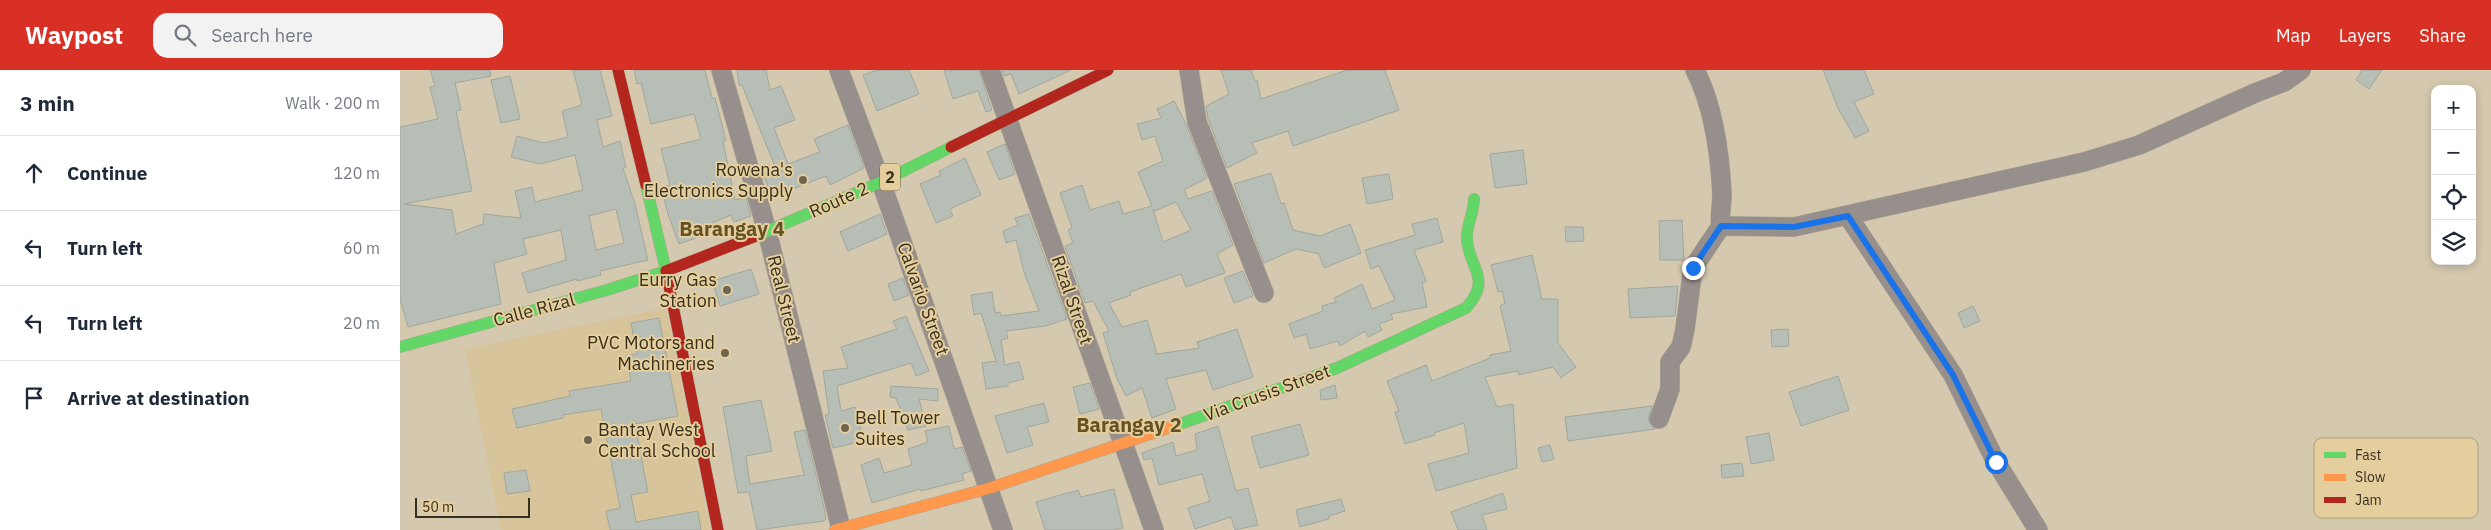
<!DOCTYPE html>
<meta charset="utf-8">
<style>
body{margin:0;font-family:"IBM Plex Sans",sans-serif;background:#f2f2f3;color:#1f2937}
.controls{position:absolute;right:15px;top:15px;display:grid;overflow:hidden;border-radius:10px;box-shadow:0 2px 8px #0003}
.controls button{width:45px;height:45px;display:grid;place-items:center;padding:0;border:0;border-bottom:1px solid #e0e1e3;background:#fff;color:#1f2937;font:25px sans-serif}
.scale{position:absolute;left:15px;bottom:12px;width:115px;box-sizing:border-box;padding-left:5px;border:2px solid #382f1c;border-top:0;font-size:14px;line-height:18px;white-space:nowrap;color:#382f1c;-webkit-text-stroke:4px #e4ce9e;paint-order:stroke}
.stop{position:absolute;width:15px;height:15px;margin:-11px;border:4px solid #1a73e8;border-radius:50%;background:#fff}
.stop.end{background:#1a73e8;border-color:#fff;box-shadow:0 1px 5px #0008}
.list{margin:0;padding:0;list-style:none}
h2{display:flex;justify-content:space-between;align-items:center;height:65px;margin:0;padding:0 20px;font-size:21px}
h2 small{font-size:16px;font-weight:400;color:#747a83}
.list li{display:grid;grid-template-columns:32px 1fr auto;gap:15px;align-items:center;box-sizing:border-box;height:75px;padding:0 20px;border-top:1px solid #e0e1e3}
.list b{display:block;font-size:19px;white-space:nowrap}
.list em{font-size:16px;font-style:normal;color:#747a83}
.icon{flex:none;width:28px;height:28px;fill:none;stroke:currentColor;stroke-width:2;stroke-linecap:round;stroke-linejoin:round}
.map{position:relative;flex:none;width:2091px;height:460px;overflow:hidden}
header{display:flex;align-items:center;gap:30px;box-sizing:border-box;height:70px;padding:0 25px;background:#d93025;color:#fff}
header strong{font-size:24px}
nav{display:flex;gap:28px;margin-inline-start:auto;font-size:18px}
.search{width:350px;height:45px;background:#f2f2f3;display:flex;align-items:center;gap:12px;box-sizing:border-box;padding:0 18px;border-radius:15px;color:#747a83;font-size:19px}
main{display:flex}
aside{flex:1;background:#fff}
.map>svg:first-child{display:block}
</style>
<header>
<strong>Waypost</strong>
<div class="search"><svg class="icon" aria-label="search" viewBox="0 0 24 24"><circle cx="10" cy="10" r="6"/><path d="M15 15l6 6"/></svg>Search here</div>
<nav><a>Map</a><a>Layers</a><a>Share</a></nav>
</header>
<main>
<aside>
<h2>3 min<small>Walk · 200 m</small></h2>
<ul class="list">
<li><svg class="icon" aria-label="ahead" viewBox="0 0 24 24"><path d="M12 20V5M6 11l6-6 6 6"/></svg><div><b>Continue</b></div><em>120 m</em></li>
<li><svg class="icon" aria-label="left" viewBox="0 0 24 24"><path d="M17 20v-9H6M10 6l-5 5 5 5"/></svg><div><b>Turn left</b></div><em>60 m</em></li>
<li><svg class="icon" aria-label="left" viewBox="0 0 24 24"><path d="M17 20v-9H6M10 6l-5 5 5 5"/></svg><div><b>Turn left</b></div><em>20 m</em></li>
<li><svg class="icon" aria-label="arrive" viewBox="0 0 24 24"><path d="M6 21V4h12l-3 4 3 4H6"/></svg><div><b>Arrive at destination</b></div></li>
</ul>
</aside>
<div class="map">
<svg width="2091" height="460" viewBox="0 0 2091 460">
<rect width="100%" height="100%" fill="#d4c8ae"/>
<polygon fill="#d7c49a" points="266,238 310,460 101,460 65,279"/>
<g fill="#b7beb5" stroke="#a0a79d" fill-rule="evenodd">
<path d="M 30,0 L 90,0 L 91,6 L 55,13 L 61,40 L 56,41 L 72,121 L 4,134 L 52,140 L 56,164 L 83,154 L 84,144 L 121,148 L 115,121 L 132,117 L 135,132 L 183,120 L 175,85 L 140,94 L 111,87 L 117,66 L 144,73 L 168,67 L 162,41 L 182,35 L 173,0 L 200,0 L 212,46 L 197,50 L 203,77 L 220,71 L 226,97 L 223,98 L 235,134 L 248,190 L 200,201 L 201,205 L 177,211 L 177,209 L 128,223 L 122,203 L 166,190 L 161,160 L 123,169 L 127,184 L 94,193 L 101,234 L 8,257 L 0,229 L 0,57 L 38,49 L 30,17 L 35,16 ZM 216,139 L 224,173 L 196,180 L 189,146 Z"/>
<polygon points="234,0 305,0 312,28 315,28 326,70 323,71 335,130 346,127 351,146 334,152 331,145 307,155 310,163 279,174 268,144 261,117 270,115 261,79 301,69 294,44 251,54 241,13 237,14"/>
<polygon points="337,0 366,0 370,20 381,16 395,50 374,58 388,94 420,82 414,69 448,55 464,98 430,115 426,106 372,127 363,103 376,99 342,15 339,15"/>
<polygon points="477,0 509,0 519,24 477,41 463,5"/>
<polygon points="544,0 579,0 592,40 586,42 578,21 553,29"/>
<polygon points="602,0 671,0 619,24 611,4 604,6"/>
<polygon points="821,0 851,0 855,11 857,10 861,29 947,0 985,0 999,40 893,76 888,61 852,73 857,83 827,98 808,49 806,36 829,24"/>
<polygon points="1423,0 1464,0 1474,24 1454,32 1469,61 1455,68 1438,38"/>
<polygon points="1962,0 1982,0 1969,19 1956,10"/>
<polygon points="110,6 120,49 101,53 91,10"/>
<path d="M 774,31 L 786,54 L 807,108 L 784,120 L 788,129 L 812,121 L 833,175 L 817,184 L 825,203 L 786,217 L 781,204 L 730,222 L 731,225 L 709,233 L 722,257 L 747,250 L 757,284 L 799,278 L 797,272 L 837,259 L 853,307 L 813,320 L 806,300 L 766,309 L 776,339 L 752,348 L 742,318 L 726,326 L 717,309 L 703,263 L 709,261 L 693,231 L 685,233 L 665,176 L 673,173 L 668,160 L 672,158 L 660,123 L 682,115 L 690,140 L 719,131 L 723,144 L 752,136 L 738,102 L 763,91 L 755,66 L 742,70 L 737,54 L 761,48 L 757,39 ZM 776,132 L 791,160 L 763,172 L 753,139 L 754,141 Z"/>
<polygon points="605,74 615,104 599,110 587,82"/>
<polygon points="1123,80 1127,114 1095,118 1090,84"/>
<polygon points="565,88 581,125 550,139 553,146 536,153 520,114 541,105 539,101"/>
<polygon points="871,103 881,134 884,133 893,160 920,166 950,154 961,183 924,198 919,184 896,179 864,193 834,114"/>
<polygon points="989,104 993,129 967,134 962,108"/>
<polygon points="480,144 487,164 448,181 440,162"/>
<polygon points="629,144 667,249 646,256 606,261 608,268 601,270 605,295 619,292 624,309 608,313 608,316 586,319 582,293 596,291 581,243 574,245 571,225 592,222 595,243 600,242 601,246 639,241 625,205 616,170 606,173 603,161 618,155 615,148"/>
<polygon points="1037,148 1043,172 1014,180 1026,211 1022,213 1027,237 991,244 993,249 979,254 982,260 968,267 965,261 940,276 938,271 910,279 906,264 894,268 889,254 923,241 922,236 936,232 934,228 962,214 972,239 995,230 979,196 971,199 965,180 1015,165 1012,154"/>
<polygon points="1282,150 1284,190 1260,190 1259,151"/>
<polygon points="1165,157 1183,157 1184,171 1166,172"/>
<polygon points="1132,185 1142,229 1158,229 1158,273 1176,297 1161,308 1153,297 1119,305 1118,301 1085,307 1097,337 1113,334 1117,398 1036,421 1028,394 1069,383 1064,353 1034,363 1035,365 1005,374 995,342 999,341 987,311 1026,295 1032,311 1090,288 1090,285 1111,281 1100,236 1105,233 1102,221 1098,222 1091,195"/>
<polygon points="351,199 359,224 320,236 312,211"/>
<polygon points="843,201 853,226 834,233 824,208"/>
<polygon points="503,208 509,225 494,231 488,214"/>
<polygon points="1278,216 1275,246 1230,248 1228,219"/>
<polygon points="1573,236 1580,251 1564,258 1558,243"/>
<polygon points="506,246 529,301 516,306 511,293 437,316 441,341 455,337 464,371 433,378 425,345 429,344 423,301 448,298 441,277 497,259 493,251"/>
<polygon points="259,248 278,346 235,354 248,422 231,425 236,452 298,441 301,460 210,460 206,441 220,438 201,339 163,345 163,348 117,358 112,339 170,326 169,321 231,311 226,286 237,284 231,253"/>
<polygon points="1388,259 1389,276 1372,277 1371,260"/>
<polygon points="1438,306 1449,340 1401,356 1389,322"/>
<polygon points="690,313 699,339 680,344 673,317"/>
<polygon points="935,315 937,328 921,330 920,320"/>
<polygon points="491,316 538,319 538,331 519,329 526,356 508,360 496,328 490,327"/>
<polygon points="361,330 372,381 346,386 350,414 404,405 394,362 405,360 424,437 426,449 424,451 357,460 349,422 338,423 323,337"/>
<polygon points="644,333 649,352 627,357 633,375 607,383 595,346"/>
<polygon points="1252,336 1248,350 1255,359 1168,371 1165,347"/>
<polygon points="900,354 909,385 860,398 851,367"/>
<polygon points="549,356 553,375 555,379 562,377 571,401 562,404 564,410 521,421 520,419 472,433 461,395 479,388 484,403 512,395 508,379 528,372 525,361"/>
<polygon points="818,356 836,421 848,418 858,455 835,460 831,447 795,459 788,438 810,431 802,404 759,415 752,388 744,390 742,383 773,372 776,386 797,380 795,364"/>
<polygon points="1369,363 1374,390 1351,394 1346,367"/>
<polygon points="1150,375 1154,389 1142,392 1138,378"/>
<polygon points="1342,393 1344,406 1322,408 1321,395"/>
<polygon points="126,400 130,421 107,424 104,403"/>
<polygon points="714,419 723,458 713,460 645,460 636,432 678,420 681,427"/>
<polygon points="1103,423 1107,439 1082,445 1087,460 1058,460 1051,442"/>
<polygon points="941,429 945,441 929,446 929,449 900,457 896,440"/>
</g>
<g fill="none" stroke-linecap="round" stroke-linejoin="round">
<defs>
<g id="street">
<polyline points="321,0 367,161 441,459"/>
<polyline points="439,0 481,112 603,460"/>
<polyline points="590,0 754,460"/>
<polyline points="789,0 797,52 864,223"/>
<polyline points="1448,146 1553,305 1596,392 1638,460"/>
<polyline points="1321,156 1394,157 1684,92 1739,75 1855,23 1884,12 1901,0"/>
<path d="M 1259,349 L 1270,319 L 1270,292 L 1281,277 L 1285,259 L 1293,198 L 1321,156 C 1319,145 1322,135 1322,125 C 1320,83 1314,37 1295,0"/>
</g>
<g id="fast">
<polyline points="356,166 481,112 551,77"/>
<polyline points="0,277 207,220 266,201 246,115"/>
<path d="M 774,356 L 937,298 L 1066,238 C 1094,207 1067,198 1067,167 C 1067,154 1074,142 1074,129"/>
</g>
<polyline id="slow" points="435,460 590,418 774,356"/>
<g id="jam">
<polyline points="218,0 246,115"/>
<polyline points="551,77 708,0"/>
<polyline points="318,460 266,201 356,166"/>
</g>
</defs>
<use href="#street" stroke="#afa691" stroke-width="20"/>
<use href="#fast" stroke="#afa691" stroke-width="12"/>
<use href="#slow" stroke="#afa691" stroke-width="12"/>
<use href="#jam" stroke="#afa691" stroke-width="12"/>
<use href="#street" stroke="#978f8b" stroke-width="19"/>
<use href="#fast" stroke="#63d668" stroke-width="11"/>
<use href="#slow" stroke="#ff974d" stroke-width="11"/>
<use href="#jam" stroke="#b3261e" stroke-width="11"/>
</g>
<g fill="none" stroke-linecap="round" stroke-linejoin="round">
<polyline stroke="#1a73e8" stroke-width="6" points="1293,198 1321,156 1394,157 1448,146 1553,305 1596,392"/>
</g>
<g fill="#6f654f" stroke="#e4ce9e" stroke-width="2">
<circle cx="403" cy="110" r="5"/>
<circle cx="327" cy="220" r="5"/>
<circle cx="325" cy="283" r="5"/>
<circle cx="445" cy="358" r="5"/>
<circle cx="188" cy="370" r="5"/>
</g>
<g text-anchor="middle" stroke-width="4" stroke-linejoin="round" paint-order="stroke">
<rect fill="#e4ce9e" stroke="#6c5f43" stroke-width="1" x="480" y="93.5" width="20" height="27" rx="4"/>
<g font-size="16" font-weight="bold" fill="#382f1c">
<text x="490" y="113">2</text>
</g>
<g font-size="18" fill="#382f1c" stroke="#e4ce9e" text-anchor="end">
<text x="393" y="106">Rowena's<tspan x="393" dy="21">Electronics Supply</tspan></text>
<text x="317" y="216">Eurry Gas<tspan x="317" dy="21">Station</tspan></text>
<text x="315" y="279">PVC Motors and<tspan x="315" dy="21">Machineries</tspan></text>
<text x="455" y="354" text-anchor="start">Bell Tower<tspan x="455" dy="21">Suites</tspan></text>
<text x="198" y="366" text-anchor="start">Bantay West<tspan x="198" dy="21">Central School</tspan></text>
</g>
<g font-size="18" fill="#382f1c" stroke="#e4ce9e">
<text transform="translate(439 130) rotate(-24)" y="6">Route 2</text>
<text transform="translate(384 229) rotate(76)" y="6">Real Street</text>
<text transform="translate(523 229) rotate(70)" y="6">Calvario Street</text>
<text transform="translate(672 230) rotate(71)" y="6">Rizal Street</text>
<text transform="translate(134 240) rotate(-15)" y="6">Calle Rizal</text>
<text transform="translate(867 323) rotate(-20)" y="6">Via Crusis Street</text>
</g>
<g font-size="20" font-weight="bold" fill="#645124" stroke="#e4ce9e">
<text x="332" y="166">Barangay 4</text>
<text x="729" y="362">Barangay 2</text>
</g>
</g>
<rect x="1914" y="368" width="164" height="80" rx="8" fill="#e4ce9e" stroke="#b09e77" stroke-width="1"/>
<rect x="1924" y="382" width="22" height="6" fill="#63d668"/>
<rect x="1924" y="404" width="22" height="7" fill="#ff974d"/>
<rect x="1924" y="427" width="22" height="6" fill="#b3261e"/>
<g font-size="14" fill="#382f1c">
<text x="1955" y="390">Fast</text>
<text x="1955" y="412">Slow</text>
<text x="1955" y="435">Jam</text>
</g>
</svg>
<div class="controls">
<button>+</button>
<button>−</button>
<button><svg class="icon" aria-label="locate" viewBox="0 0 24 24"><circle cx="12" cy="12" r="6"/><path d="M12 2v4M12 18v4M2 12h4M18 12h4"/></svg></button>
<button><svg class="icon" aria-label="layers" viewBox="0 0 24 24"><path d="M12 4l9 5-9 5-9-5zM3 14l9 5 9-5"/></svg></button>
</div>
<div class="scale">50 m</div>
<div class="stop" style="left:1596px;top:392px"></div>
<div class="stop end" style="left:1293px;top:198px"></div>
</div>
</main>
